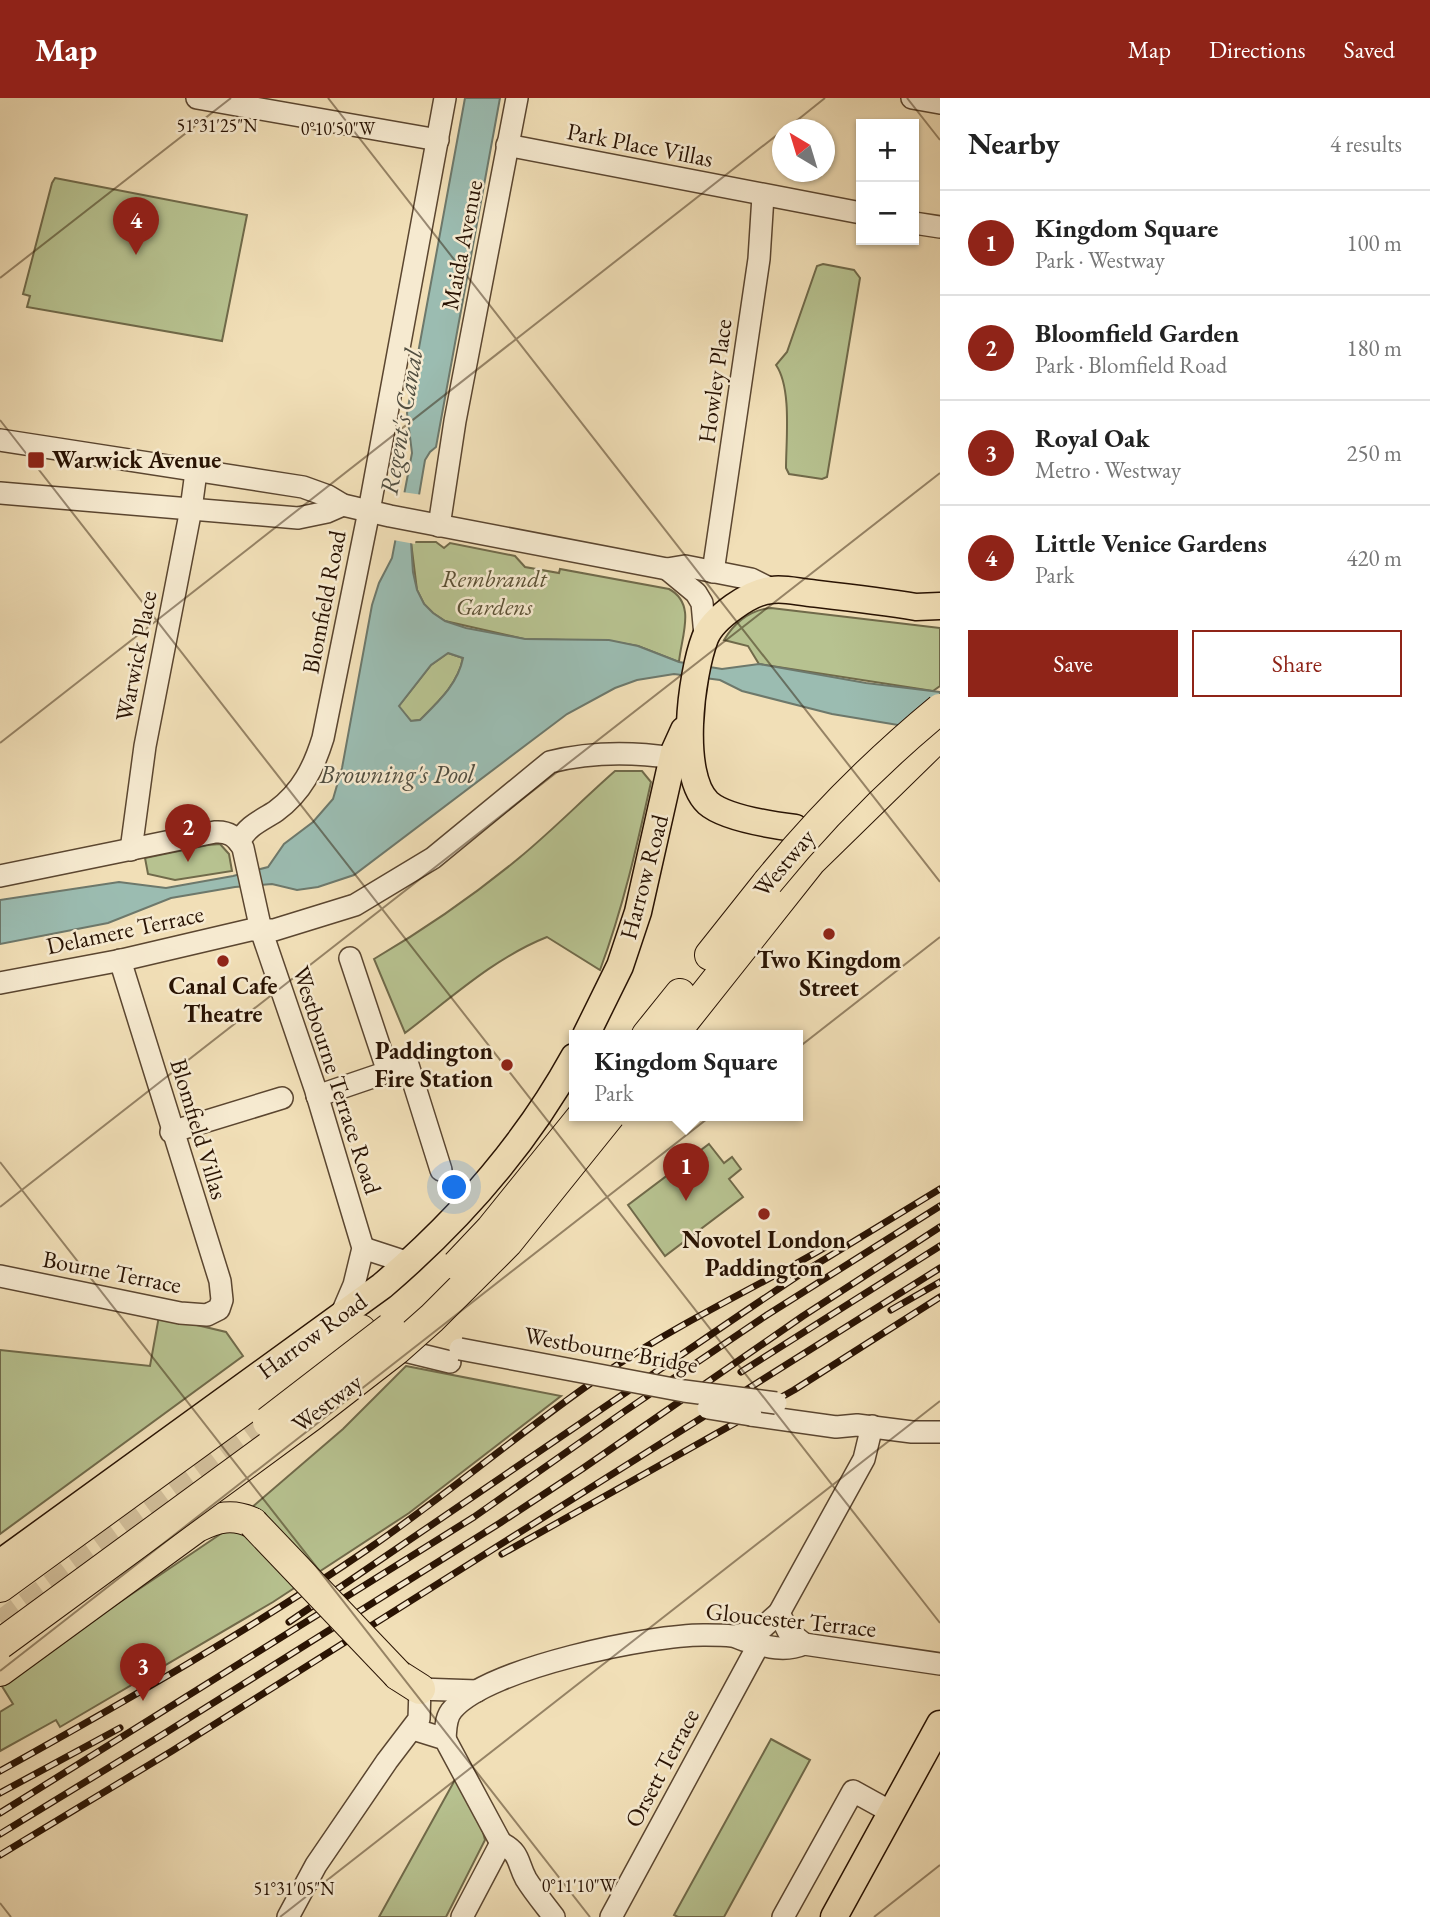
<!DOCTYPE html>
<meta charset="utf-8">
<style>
body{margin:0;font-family:"EB Garamond",serif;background:#f2f2f2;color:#222}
.controls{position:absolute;right:21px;top:21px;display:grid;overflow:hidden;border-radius:0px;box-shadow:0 2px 5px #0004}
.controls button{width:63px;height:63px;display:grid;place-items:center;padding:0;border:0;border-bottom:2px solid #e0e0e0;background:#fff;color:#222;font:35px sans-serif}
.compass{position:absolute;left:772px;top:21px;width:63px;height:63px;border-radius:50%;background:#fff;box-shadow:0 2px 5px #0004;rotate:322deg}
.you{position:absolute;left:455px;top:1090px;width:24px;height:24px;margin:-18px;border:5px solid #fff;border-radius:50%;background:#1a73e8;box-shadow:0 0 0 10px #1a73e833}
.badge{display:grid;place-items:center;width:46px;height:46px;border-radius:50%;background:#8f2418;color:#fff;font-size:23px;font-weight:700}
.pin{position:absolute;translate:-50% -58px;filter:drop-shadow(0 2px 4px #0008)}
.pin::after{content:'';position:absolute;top:37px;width:24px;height:21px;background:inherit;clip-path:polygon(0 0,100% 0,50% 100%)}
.popup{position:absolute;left:569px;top:932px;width:234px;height:91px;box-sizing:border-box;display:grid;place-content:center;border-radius:0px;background:#fff;filter:drop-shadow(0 2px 5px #0005);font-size:23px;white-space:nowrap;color:#767676}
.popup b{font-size:26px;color:#222}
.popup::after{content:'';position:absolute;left:50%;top:100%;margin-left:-14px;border:14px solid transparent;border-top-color:#fff}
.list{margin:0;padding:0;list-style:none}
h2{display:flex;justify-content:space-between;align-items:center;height:91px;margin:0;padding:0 28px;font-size:30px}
h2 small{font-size:23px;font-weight:400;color:#767676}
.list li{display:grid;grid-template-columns:46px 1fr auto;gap:21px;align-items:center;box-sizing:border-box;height:105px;padding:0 28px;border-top:2px solid #e0e0e0}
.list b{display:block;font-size:26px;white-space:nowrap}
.list p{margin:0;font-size:23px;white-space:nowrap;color:#767676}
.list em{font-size:23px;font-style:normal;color:#767676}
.actions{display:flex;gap:14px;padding:21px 28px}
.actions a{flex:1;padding:16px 0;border:2px solid #8f2418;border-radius:0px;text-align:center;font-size:24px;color:#8f2418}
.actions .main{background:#8f2418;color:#fff}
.map{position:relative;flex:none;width:940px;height:1819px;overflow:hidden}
header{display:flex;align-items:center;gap:42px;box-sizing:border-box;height:98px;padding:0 35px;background:#8f2418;color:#fff}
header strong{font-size:33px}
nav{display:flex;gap:38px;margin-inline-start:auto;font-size:24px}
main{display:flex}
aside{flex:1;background:#fff}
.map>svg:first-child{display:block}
</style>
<header>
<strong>Map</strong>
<nav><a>Map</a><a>Directions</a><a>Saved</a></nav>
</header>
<main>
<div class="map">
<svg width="940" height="1819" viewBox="0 0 940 1819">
<rect width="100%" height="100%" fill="#f1dfb7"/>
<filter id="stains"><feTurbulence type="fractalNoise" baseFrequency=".00286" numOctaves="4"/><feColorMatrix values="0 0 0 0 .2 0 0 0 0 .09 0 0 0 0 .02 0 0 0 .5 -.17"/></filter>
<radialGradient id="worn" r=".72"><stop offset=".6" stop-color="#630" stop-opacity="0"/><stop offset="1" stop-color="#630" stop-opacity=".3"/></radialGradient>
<g fill="#b7c290" stroke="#706a4a" stroke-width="2">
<polygon points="55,80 247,117 222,243 27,209 30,198 23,196 52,85"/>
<path d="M 823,166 L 854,172 L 860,180 L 827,379 L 822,381 L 789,376 L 786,370 C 786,342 792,290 776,267 L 787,254 L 817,168 Z"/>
<path d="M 411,444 L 436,444 L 444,450 L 450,445 L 515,458 L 525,469 L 559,475 L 560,471 L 669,491 C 697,506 681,539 679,564 L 638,548 L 609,543 L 524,541 L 445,523 L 433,515 L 424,506 L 417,492 Z"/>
<path d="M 771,510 L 940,530 L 940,588 L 933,593 L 759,566 L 748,548 L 724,542 C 735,524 749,512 771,510 Z"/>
<path d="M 448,555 L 463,560 C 458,586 438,604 420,622 L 411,623 L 398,609 L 431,567 Z"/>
<path d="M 615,673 L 642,673 L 651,684 C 637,748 623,810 600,872 L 547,839 C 494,860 450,901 405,935 L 374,861 C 425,831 473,798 519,760 C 553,732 583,701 615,673 Z"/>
<polygon points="220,746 229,756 232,773 175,782 148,776 145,760 208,747"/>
<polygon points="709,1046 724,1065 732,1059 741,1071 729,1081 743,1099 665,1158 628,1107"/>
<polygon points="159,1218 226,1234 243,1258 0,1436 0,1252 150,1268"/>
<polygon points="406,1268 561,1298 409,1415 273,1504 60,1629 56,1622 0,1653 0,1614 13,1606 0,1585 222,1435 343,1331"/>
<polygon points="771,1641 810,1662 724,1819 678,1819 674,1817"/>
<polygon points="456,1680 483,1734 485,1742 446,1819 379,1819"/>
</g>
<path fill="#9bbcb1" stroke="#6d786b" stroke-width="2" fill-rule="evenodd" d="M 465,0 L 500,0 L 436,349 L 430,354 L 425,362 L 411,444 L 413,474 L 417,492 L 424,506 L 433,515 L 445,523 L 466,530 L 525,541 L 609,542 L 638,548 L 679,564 L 722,571 L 759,566 L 866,585 L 940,594 L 940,634 L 832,616 L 742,593 L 720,582 L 674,576 L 637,582 L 615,590 L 567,616 L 354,777 L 318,789 L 297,792 L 272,786 L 235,789 L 171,800 L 108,825 L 0,846 L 0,802 L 119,784 L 166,790 L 233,778 L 268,769 L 284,746 L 313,724 L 333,701 L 342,670 L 372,507 L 379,485 L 392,460 L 412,355 L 407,315 ZM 448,555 L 463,560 C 458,586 438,604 420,622 L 411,623 L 399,608 L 431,567 Z"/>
<polygon fill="#f1dfb7" points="402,394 423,397 415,446 393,442"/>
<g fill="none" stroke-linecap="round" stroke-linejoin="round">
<polyline stroke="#d3c09c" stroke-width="21" stroke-dasharray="21 10" stroke-linecap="butt" points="0,1523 280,1316"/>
<defs>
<g id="minor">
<polyline points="197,0 438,42"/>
<polyline points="912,0 940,5"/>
<polyline points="507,47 861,115"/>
<polyline points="914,125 940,129"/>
<polyline points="0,342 303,389 328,398 343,407 390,418 667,471 685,468 751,481 771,491"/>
<polyline points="0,395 298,420 327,414 343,407"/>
<polyline points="439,428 455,323 517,0"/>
<polyline points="667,471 696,495 702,505 705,538"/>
<polyline points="713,474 759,161 763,98"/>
<path d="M 239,744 C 248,727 261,723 276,713 C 302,694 314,669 323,640 L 369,413 L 445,0"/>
<polyline points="131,752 145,648 191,411 196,374"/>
<path d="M 0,778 L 215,734 C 228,733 236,738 243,750 L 261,832 L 315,990 L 363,1150 L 354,1187 L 342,1215"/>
<polyline points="350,860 388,974"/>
<path d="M 0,885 L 122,862 L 250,832 L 274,832 L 355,807 L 433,760 L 550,664 C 590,654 633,654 673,660"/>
<polyline points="317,998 408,967 441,1072"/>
<polyline points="171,1034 282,1000"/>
<polyline points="363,1150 409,1165"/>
<polyline points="0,1178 180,1215 207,1217 219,1211 222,1202 220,1183 120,862"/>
<polyline points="409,1254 450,1264"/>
<polyline points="751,1317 836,1329 857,1327 912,1334 940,1334"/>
<polyline points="779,1515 788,1533 804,1546"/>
<polyline points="735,1538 760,1532 779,1515 864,1361 872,1328"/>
<polyline points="413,1631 445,1641 501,1745"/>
<path d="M 445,1641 C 446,1631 445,1619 453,1611 C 488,1570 652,1536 706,1537 C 714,1537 724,1537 732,1538 C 738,1539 742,1542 747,1543 C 767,1549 785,1554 804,1546 L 940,1566"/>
<path d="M 501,1745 C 521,1755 517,1765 526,1781 C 534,1794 545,1807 554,1819"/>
<polyline points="288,1819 316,1767 387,1663 419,1621 420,1591 477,1593"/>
<polyline points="462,1819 501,1745"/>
<polyline points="611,1819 759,1546"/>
<polyline points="783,1819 853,1693 891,1714"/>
</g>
<g id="major">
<path d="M 795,730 C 772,727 725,720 708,705 C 678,677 691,577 705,540 C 713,520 751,493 772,492 C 784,490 798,494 810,495 C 845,499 881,503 916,509 L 940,508"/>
<polyline points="586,937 620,868 638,814 674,654 684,632"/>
<path d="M 0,1465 L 382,1188 C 457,1124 526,1046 574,959"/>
<polyline points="834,1819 940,1626"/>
</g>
<g id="highway">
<polyline points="710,857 768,784"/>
<polyline points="647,937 680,896"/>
<polyline points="673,937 811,763 940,637"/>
<polyline points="0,1489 338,1243 361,1232"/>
<path d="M 0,1573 L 197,1429 C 217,1419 233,1415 253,1425"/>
<polyline points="398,1577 420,1591"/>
</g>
</defs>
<use href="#minor" stroke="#5b4630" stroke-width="24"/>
<use href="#major" stroke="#291303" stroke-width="29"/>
<use href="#highway" stroke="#291303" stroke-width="32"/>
<use href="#minor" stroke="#f6ead0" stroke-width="21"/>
<use href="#major" stroke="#f1dfb7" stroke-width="26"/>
<use href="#highway" stroke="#f1dfb7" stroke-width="30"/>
<defs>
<g id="rail">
<polyline points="891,1212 940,1184"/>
<polyline points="741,1274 940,1148"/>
<polyline points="502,1456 794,1292 940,1199"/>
<polyline points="289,1524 744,1214 802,1175 940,1091"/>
<path d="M 0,1673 C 126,1603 252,1531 371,1449 C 455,1391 532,1324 617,1267 C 685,1222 759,1188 829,1147"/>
<polyline points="0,1695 120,1630"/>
<polyline points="0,1715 474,1419 625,1313 767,1217 940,1108"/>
<polyline points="0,1736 162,1637 500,1425 582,1371 803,1218 940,1129"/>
<polyline points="0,1757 172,1653 940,1170"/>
</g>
</defs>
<use href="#rail" stroke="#291303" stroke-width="7"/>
<use href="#rail" stroke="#f6ead0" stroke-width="4.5" stroke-dasharray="13" stroke-linecap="butt"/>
<defs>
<g id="minor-bridge">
<polyline points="460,1251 684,1293 776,1305"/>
<polyline points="708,1310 751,1317"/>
</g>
<g id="highway-bridge">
<path d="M 768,784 C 819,721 877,663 940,611"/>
<polyline points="457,1167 491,1131 583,1017"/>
<polyline points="268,1324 390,1230"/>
<polyline points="253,1425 398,1577"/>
<polyline points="0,1546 311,1318 396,1252 432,1220 507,1145 610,1017"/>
</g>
</defs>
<use href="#minor-bridge" stroke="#5b4630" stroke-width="24" stroke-linecap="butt"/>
<use href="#highway-bridge" stroke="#291303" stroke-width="32" stroke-linecap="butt"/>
<use href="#minor-bridge" stroke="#f6ead0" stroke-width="21"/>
<use href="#highway-bridge" stroke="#f1dfb7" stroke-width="30"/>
</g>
<path fill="none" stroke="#291303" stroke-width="2" stroke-opacity="0.45" d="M 328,0 L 940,784M 907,0 L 940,42M 785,32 L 825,0M 0,180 L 231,0M 0,322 L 940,1525M 0,645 L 782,33M 0,1064 L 590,1819M 0,1109 L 940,375M 0,1573 L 940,839M 0,1805 L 11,1819M 280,1819 L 940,1303M 874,1819 L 940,1767"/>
<g fill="#8f2418" stroke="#f6ead0" stroke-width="2.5">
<rect x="27" y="353" width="18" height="18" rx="3.5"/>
<circle cx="829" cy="836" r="7"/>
<circle cx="223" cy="863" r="7"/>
<circle cx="507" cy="967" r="7"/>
<circle cx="764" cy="1116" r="7"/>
</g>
<g text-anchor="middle" stroke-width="5" stroke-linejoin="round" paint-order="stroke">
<g font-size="24" fill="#291303" stroke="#f6ead0">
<text transform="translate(640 47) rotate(11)" y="8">Park Place Villas</text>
<text transform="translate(462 147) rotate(-79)" y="8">Maida Avenue</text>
<text transform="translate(715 283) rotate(-82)" y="8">Howley Place</text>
<text transform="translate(324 504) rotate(-79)" y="8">Blomfield Road</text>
<text transform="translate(136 558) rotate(-79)" y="8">Warwick Place</text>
<text transform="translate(784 765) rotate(-50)" y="8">Westway</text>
<text transform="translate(644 779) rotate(-75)" y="8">Harrow Road</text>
<text transform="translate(125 832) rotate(-12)" y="8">Delamere Terrace</text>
<text transform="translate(337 982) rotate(72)" y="8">Westbourne Terrace Road</text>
<text transform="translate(199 1031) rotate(73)" y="8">Blomfield Villas</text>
<text transform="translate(112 1174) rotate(11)" y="8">Bourne Terrace</text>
<text transform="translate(312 1238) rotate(-36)" y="8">Harrow Road</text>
<text transform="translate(611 1252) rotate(10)" y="8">Westbourne Bridge</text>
<text transform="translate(327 1305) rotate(-37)" y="8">Westway</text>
<text transform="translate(791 1522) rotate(6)" y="8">Gloucester Terrace</text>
<text transform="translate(662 1670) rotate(-62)" y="8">Orsett Terrace</text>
</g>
<g font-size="24" font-weight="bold" fill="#291303" stroke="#f6ead0">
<text x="52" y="370" text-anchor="start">Warwick Avenue</text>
<text x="829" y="870">Two Kingdom<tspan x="829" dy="28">Street</tspan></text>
<text x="223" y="896">Canal Cafe<tspan x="223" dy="28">Theatre</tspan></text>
<text x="493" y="961" text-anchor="end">Paddington<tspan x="493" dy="28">Fire Station</tspan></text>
<text x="764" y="1150">Novotel London<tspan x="764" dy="28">Paddington</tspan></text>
</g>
<g font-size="24" font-style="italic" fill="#5b5034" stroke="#f6ead0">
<text x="494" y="489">Rembrandt<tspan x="494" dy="28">Gardens</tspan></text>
</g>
<g font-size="26" font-style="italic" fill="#514e40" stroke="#f6ead0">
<text transform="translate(401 324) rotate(-80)" y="9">Regent's Canal</text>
<text x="397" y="685">Browning's Pool</text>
</g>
</g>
<g font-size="18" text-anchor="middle" fill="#291303" stroke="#f6ead0" stroke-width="5" stroke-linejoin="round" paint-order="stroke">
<text x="217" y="34">51°31'25"N</text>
<text x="338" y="37">0°10'50"W</text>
<text x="579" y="1794">0°11'10"W</text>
<text x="294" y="1797">51°31'05"N</text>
</g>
<rect width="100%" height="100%" filter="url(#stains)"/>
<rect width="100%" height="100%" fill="url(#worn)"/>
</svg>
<div class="controls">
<button>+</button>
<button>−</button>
</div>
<svg class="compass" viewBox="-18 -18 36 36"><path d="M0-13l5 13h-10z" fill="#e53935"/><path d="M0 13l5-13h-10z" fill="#767676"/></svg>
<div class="you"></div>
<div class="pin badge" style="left:686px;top:1103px">1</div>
<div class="popup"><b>Kingdom Square</b>Park</div>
<div class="pin badge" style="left:188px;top:764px">2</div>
<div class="pin badge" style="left:143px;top:1603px">3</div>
<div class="pin badge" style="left:136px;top:157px">4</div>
</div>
<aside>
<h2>Nearby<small>4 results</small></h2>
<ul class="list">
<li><span class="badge">1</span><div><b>Kingdom Square</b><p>Park · Westway</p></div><em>100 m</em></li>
<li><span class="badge">2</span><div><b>Bloomfield Garden</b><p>Park · Blomfield Road</p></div><em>180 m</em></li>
<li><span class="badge">3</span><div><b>Royal Oak</b><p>Metro · Westway</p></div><em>250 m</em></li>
<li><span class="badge">4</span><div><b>Little Venice Gardens</b><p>Park</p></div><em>420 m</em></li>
</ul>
<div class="actions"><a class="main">Save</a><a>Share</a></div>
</aside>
</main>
